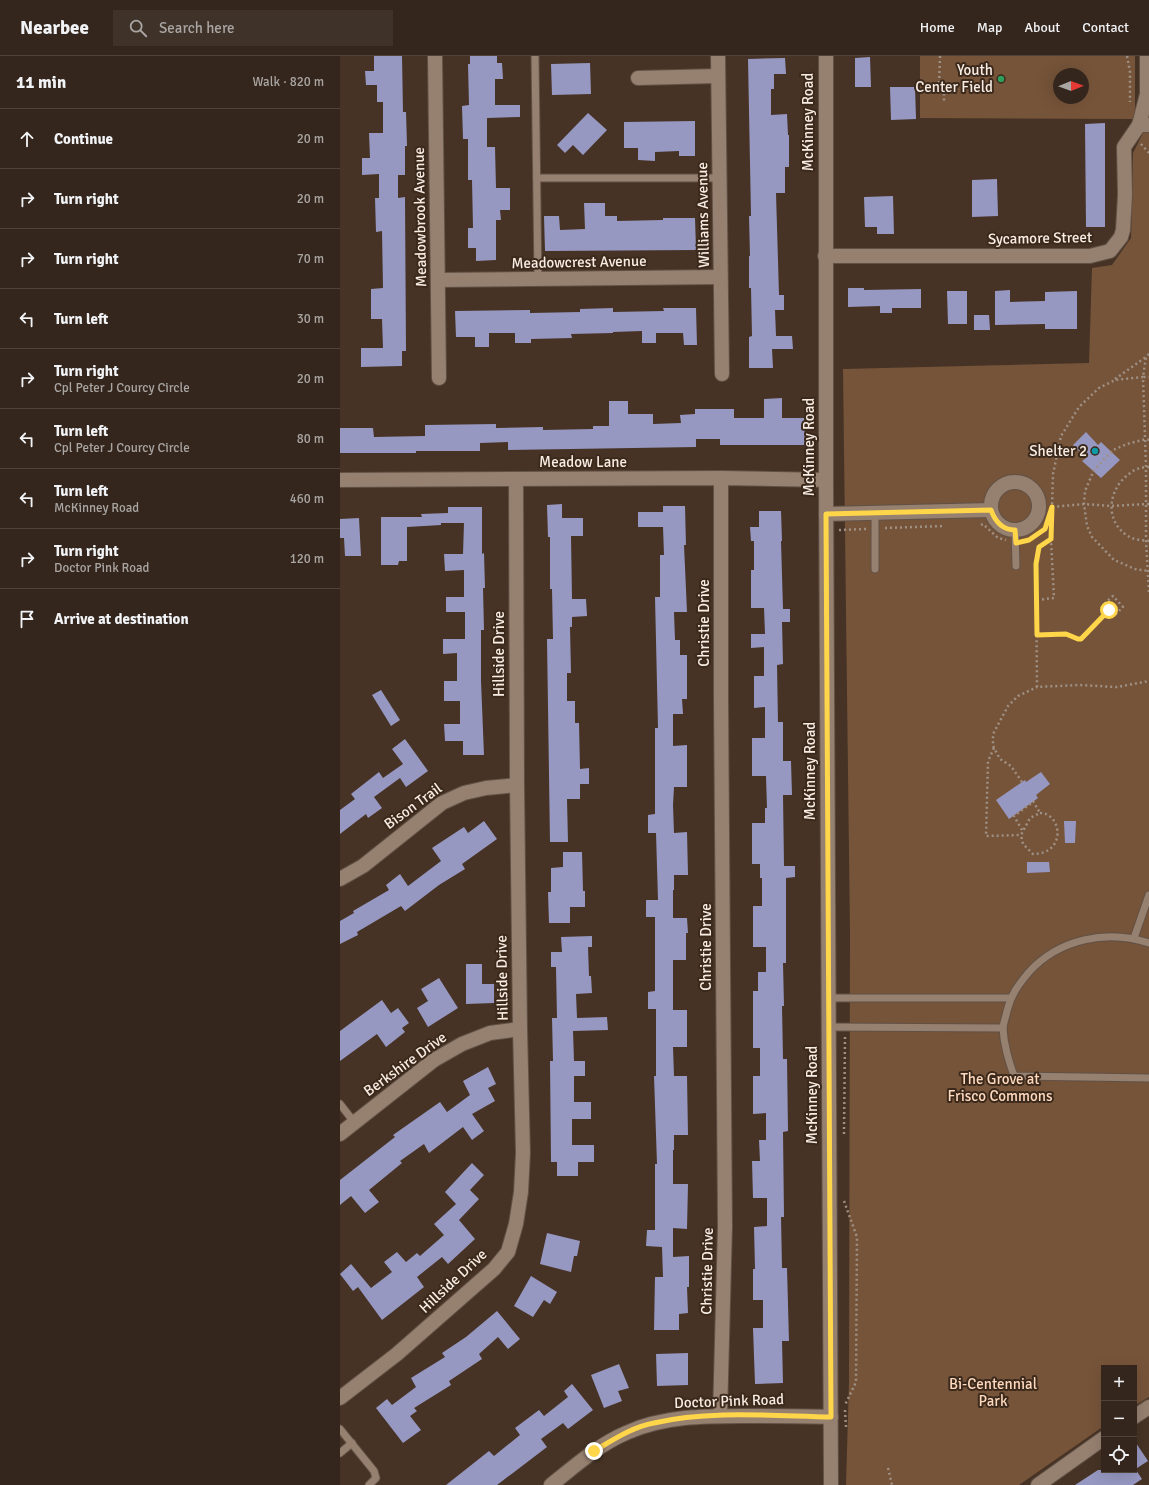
<!DOCTYPE html>
<meta charset="utf-8">
<style>
body{margin:0;font-family:Signika,sans-serif;background:#3f3229;color:#f1f3f6}
.controls{position:absolute;right:12px;bottom:12px;display:grid;overflow:hidden;border-radius:0px;box-shadow:0 4px 16px #0002}
.controls button{width:36px;height:36px;display:grid;place-items:center;padding:0;border:0;border-bottom:1px solid #4e433b;background:#34261c;color:#f1f3f6;font:20px sans-serif}
.compass{position:absolute;left:713px;top:12px;width:36px;height:36px;border-radius:50%;background:#34261c;box-shadow:0 4px 16px #0002;rotate:89deg}
.stop{position:absolute;width:12px;height:12px;margin:-9px;border:3px solid #ffd54a;border-radius:50%;background:#fff}
.stop.end{background:#ffd54a;border-color:#fff;box-shadow:0 1px 4px #0008}
.list{margin:0;padding:0;list-style:none}
h2{display:flex;justify-content:space-between;align-items:center;height:52px;margin:0;padding:0 16px;font-size:17px}
h2 small{font-size:13px;font-weight:400;color:#a9a5a3}
.list li{display:grid;grid-template-columns:26px 1fr auto;gap:12px;align-items:center;box-sizing:border-box;height:60px;padding:0 16px;border-top:1px solid #4e433b}
.list b{display:block;font-size:15px;white-space:nowrap}
.list p{margin:0;font-size:13px;white-space:nowrap;color:#a9a5a3}
.list em{font-size:13px;font-style:normal;color:#a9a5a3}
.icon{flex:none;width:22px;height:22px;fill:none;stroke:currentColor;stroke-width:2;stroke-linecap:round;stroke-linejoin:round}
.map{position:relative;flex:none;width:809px;height:1429px;overflow:hidden}
header{display:flex;align-items:center;gap:24px;box-sizing:border-box;height:56px;padding:0 20px;background:#34261c;border-bottom:1px solid #4e433b}
header strong{font-size:19px}
nav{display:flex;gap:22px;margin-inline-start:auto;font-size:14px}
.search{width:280px;height:36px;background:#3f3229;display:flex;align-items:center;gap:10px;box-sizing:border-box;padding:0 14px;border-radius:0px;color:#a9a5a3;font-size:15px}
main{display:flex}
aside{flex:1;background:#34261c}
.map>svg:first-child{display:block}
</style>
<header>
<strong>Nearbee</strong>
<div class="search"><svg class="icon" aria-label="search" viewBox="0 0 24 24"><circle cx="10" cy="10" r="6"/><path d="M15 15l6 6"/></svg>Search here</div>
<nav><a>Home</a><a>Map</a><a>About</a><a>Contact</a></nav>
</header>
<main>
<aside>
<h2>11 min<small>Walk · 820 m</small></h2>
<ul class="list">
<li><svg class="icon" aria-label="ahead" viewBox="0 0 24 24"><path d="M12 20V5M6 11l6-6 6 6"/></svg><div><b>Continue</b></div><em>20 m</em></li>
<li><svg class="icon" aria-label="right" viewBox="0 0 24 24"><path d="M7 20v-9h11M14 6l5 5-5 5"/></svg><div><b>Turn right</b></div><em>20 m</em></li>
<li><svg class="icon" aria-label="right" viewBox="0 0 24 24"><path d="M7 20v-9h11M14 6l5 5-5 5"/></svg><div><b>Turn right</b></div><em>70 m</em></li>
<li><svg class="icon" aria-label="left" viewBox="0 0 24 24"><path d="M17 20v-9H6M10 6l-5 5 5 5"/></svg><div><b>Turn left</b></div><em>30 m</em></li>
<li><svg class="icon" aria-label="right" viewBox="0 0 24 24"><path d="M7 20v-9h11M14 6l5 5-5 5"/></svg><div><b>Turn right</b><p>Cpl Peter J Courcy Circle</p></div><em>20 m</em></li>
<li><svg class="icon" aria-label="left" viewBox="0 0 24 24"><path d="M17 20v-9H6M10 6l-5 5 5 5"/></svg><div><b>Turn left</b><p>Cpl Peter J Courcy Circle</p></div><em>80 m</em></li>
<li><svg class="icon" aria-label="left" viewBox="0 0 24 24"><path d="M17 20v-9H6M10 6l-5 5 5 5"/></svg><div><b>Turn left</b><p>McKinney Road</p></div><em>460 m</em></li>
<li><svg class="icon" aria-label="right" viewBox="0 0 24 24"><path d="M7 20v-9h11M14 6l5 5-5 5"/></svg><div><b>Turn right</b><p>Doctor Pink Road</p></div><em>120 m</em></li>
<li><svg class="icon" aria-label="arrive" viewBox="0 0 24 24"><path d="M6 21V4h12l-3 4 3 4H6"/></svg><div><b>Arrive at destination</b></div></li>
</ul>
</aside>
<div class="map">
<svg width="809" height="1429" viewBox="0 0 809 1429">
<rect width="100%" height="100%" fill="#463325"/>
<g fill="#76543a" fill-rule="evenodd">
<path d="M 580,0 L 795,0 L 795,63 L 580,62 ZM 719,18 L 743,18 L 743,42 L 719,42 Z"/>
<polygon points="803,77 809,77 809,1341 794,1350 794,1312 764,1312 764,1370 679,1429 506,1429 509,1326 510,877 503,313 749,307 752,212 772,209 791,182 793,97"/>
</g>
<g fill="#9798c2">
<polygon points="34,0 62,0 63,56 66,56 67,90 65,90 65,119 58,119 58,142 65,141 66,295 62,295 62,310 21,311 21,292 43,292 42,263 31,263 31,233 43,232 42,175 36,176 35,142 39,142 39,118 22,119 22,102 30,102 29,77 43,77 43,46 37,46 37,29 26,29 25,15 34,15"/>
<polygon points="130,0 157,0 157,7 162,7 163,23 155,23 155,49 180,49 180,61 147,62 147,91 155,91 156,132 170,132 170,154 160,154 161,164 156,164 156,204 136,205 136,192 128,192 128,172 133,172 132,124 128,124 128,83 123,83 122,50 129,49 128,8 130,8"/>
<polygon points="530,1 531,31 515,31 515,2"/>
<polygon points="445,2 446,18 434,18 434,33 431,33 431,59 447,58 448,79 449,79 449,111 445,111 445,137 436,137 439,239 444,239 444,254 435,254 436,280 452,280 453,293 432,293 433,312 409,312 409,281 412,280 411,232 409,232 409,200 410,200 409,160 411,160 408,3"/>
<polygon points="250,7 251,38 212,39 211,8"/>
<polygon points="550,31 575,31 576,63 551,64"/>
<polygon points="248,57 267,74 243,99 233,89 225,97 217,89"/>
<polygon points="355,65 355,100 339,100 339,95 315,96 315,105 298,104 298,92 284,92 284,66"/>
<polygon points="765,67 765,171 746,171 745,68"/>
<polygon points="657,123 658,160 632,161 632,124"/>
<polygon points="553,140 554,178 537,178 537,171 525,171 524,141"/>
<polygon points="244,147 265,147 265,160 277,160 277,165 323,164 323,162 355,162 356,194 205,195 204,160 219,160 220,174 245,173"/>
<polygon points="508,232 524,232 524,234 581,233 581,252 552,252 552,257 540,257 540,250 508,251"/>
<polygon points="670,234 670,246 705,245 705,236 737,235 737,273 705,273 705,268 655,269 655,235"/>
<polygon points="607,235 627,235 627,268 608,268"/>
<polygon points="273,252 273,256 324,255 323,252 356,252 357,289 344,289 343,277 316,277 316,287 302,287 302,275 273,276 273,277 231,278 232,282 191,283 191,287 175,287 175,277 149,277 149,291 135,291 135,281 116,281 115,255 190,254 190,257 240,256 240,253"/>
<polygon points="634,259 649,259 650,274 634,274"/>
<polygon points="442,342 442,362 464,362 465,389 380,389 380,383 356,383 356,391 168,394 168,386 140,387 140,395 76,395 76,397 0,397 0,372 33,372 34,381 85,380 85,369 156,368 156,372 203,371 203,374 253,373 253,370 269,370 269,345 288,345 288,358 313,358 313,368 341,367 340,359 355,358 355,353 394,353 394,362 424,362 424,343"/>
<polygon points="746,376 758,389 761,386 780,404 761,422 742,405 746,402 733,389"/>
<polygon points="222,448 222,462 243,462 243,480 231,480 232,543 246,543 247,560 232,561 232,571 230,571 231,617 227,617 227,645 235,645 235,667 239,667 240,713 249,712 249,728 240,728 240,743 227,743 228,786 210,786 207,583 213,583 212,533 210,533 210,481 208,481 207,449"/>
<polygon points="323,450 345,450 346,489 344,489 347,556 334,556 335,584 340,584 340,599 347,599 347,643 342,643 343,658 333,658 333,690 347,689 347,731 334,731 333,749 334,777 347,776 348,819 334,819 334,834 333,834 333,862 347,862 348,877 346,877 346,904 333,904 333,954 347,954 347,991 333,991 334,1020 347,1020 348,1079 334,1079 334,1094 333,1094 333,1128 348,1128 347,1173 333,1172 333,1201 349,1200 349,1231 347,1231 348,1257 339,1258 339,1274 314,1274 315,1221 323,1221 322,1191 306,1190 307,1174 315,1174 315,1108 317,1108 314,1020 316,1020 316,953 308,953 308,936 315,935 315,861 306,861 306,844 318,844 316,777 308,777 308,759 315,758 315,672 318,672 315,541 320,541 320,499 324,499 323,471 298,471 298,456 323,456"/>
<polygon points="108,451 142,451 142,498 144,497 145,532 143,532 144,574 141,574 141,625 144,699 123,699 123,685 105,685 104,668 120,668 120,645 104,645 104,625 117,625 117,597 103,598 103,583 125,583 125,556 106,556 106,541 124,541 124,514 105,515 104,498 123,498 124,467 101,467 101,469 67,471 67,505 59,505 58,509 41,509 41,461 82,461 81,458 108,457"/>
<polygon points="419,455 441,455 442,485 441,485 443,553 450,553 450,566 442,566 443,608 437,609 438,666 443,666 443,705 451,705 452,739 443,739 444,810 455,810 455,821 446,822 446,907 443,907 444,950 442,950 443,1003 447,1003 448,1075 443,1076 444,1161 441,1161 442,1212 447,1212 449,1285 442,1285 443,1327 415,1328 413,1272 423,1272 423,1244 413,1244 413,1213 415,1213 414,1171 427,1170 427,1142 413,1142 412,1105 420,1105 419,1084 426,1084 426,1057 413,1058 413,1020 420,1020 420,992 413,992 413,935 418,935 418,916 426,916 426,891 413,891 413,850 422,850 422,822 420,822 420,808 412,808 412,767 425,767 425,752 427,752 426,720 412,720 412,682 425,682 425,651 414,652 414,620 424,620 424,591 411,592 411,578 425,578 424,552 411,552 411,514 414,514 414,485 411,485 410,471 419,471"/>
<polygon points="19,462 21,500 5,500 4,482 0,482 0,463"/>
<polygon points="41,634 60,664 51,670 32,639"/>
<polygon points="65,683 88,715 66,731 60,722 34,741 42,752 28,762 26,758 0,778 0,754 15,743 11,738 39,716 43,722 63,708 52,693"/>
<polygon points="701,716 710,728 696,739 698,742 669,763 656,744 685,724 686,726"/>
<polygon points="144,765 157,783 122,808 125,813 99,829 65,855 61,850 17,876 18,879 0,888 0,865 14,857 13,855 49,834 46,829 60,818 68,830 101,805 92,792 124,771 128,777"/>
<polygon points="724,765 736,765 735,787 725,787"/>
<polygon points="223,796 242,796 243,835 245,835 245,851 230,851 230,867 209,867 208,836 211,836 211,812 223,811"/>
<polygon points="687,806 709,806 710,816 687,817"/>
<polygon points="252,880 252,891 248,891 249,920 251,920 252,937 236,938 237,962 267,961 268,974 233,975 234,1005 245,1005 245,1020 234,1020 234,1046 251,1046 251,1063 232,1063 232,1089 254,1089 254,1106 238,1106 238,1120 217,1120 217,1106 211,1106 210,1005 213,1005 212,962 217,962 216,911 211,911 211,896 222,896 221,881"/>
<polygon points="126,908 142,908 142,928 154,928 154,947 126,948"/>
<polygon points="99,922 118,952 88,971 77,952 88,945 81,933"/>
<polygon points="42,944 51,957 58,952 69,967 62,972 65,976 46,991 37,978 0,1005 0,975"/>
<polygon points="148,1011 156,1028 148,1032 155,1045 132,1058 144,1075 132,1084 123,1071 89,1097 84,1088 60,1105 62,1107 29,1134 39,1146 25,1157 11,1140 0,1149 0,1124 55,1081 53,1079 100,1046 107,1056 130,1039 123,1025"/>
<polygon points="132,1107 144,1119 130,1134 139,1143 119,1164 135,1183 108,1208 102,1201 77,1221 84,1231 42,1264 18,1231 13,1235 0,1218 11,1208 31,1232 52,1216 44,1206 57,1196 66,1206 77,1197 80,1200 104,1179 94,1168 116,1148 105,1136"/>
<polygon points="207,1177 240,1185 237,1200 234,1200 231,1216 200,1208"/>
<polygon points="191,1220 217,1236 210,1248 204,1244 193,1261 174,1250"/>
<polygon points="157,1255 180,1283 168,1293 158,1281 139,1298 142,1303 109,1325 111,1329 74,1352 77,1355 70,1360 81,1374 63,1387 36,1352 47,1343 52,1349 76,1331 71,1322 105,1301 102,1297 126,1281"/>
<polygon points="348,1297 348,1329 317,1330 316,1298"/>
<polygon points="279,1308 289,1332 278,1335 282,1345 264,1352 251,1319"/>
<polygon points="232,1328 253,1354 228,1373 223,1367 201,1383 207,1391 157,1429 106,1429 149,1395 154,1400 180,1379 175,1372 199,1354 204,1360 228,1341 224,1335"/>
<polygon points="794,1384 808,1405 794,1414"/>
<polygon points="758,1414 796,1414 802,1423 793,1429 735,1429"/>
</g>
<g fill="none" stroke-linecap="round" stroke-linejoin="round">
<defs>
<g id="service">
<polyline points="195,0 198,223"/>
<polyline points="197,122 379,122"/>
<polyline points="535,456 535,513"/>
<polyline points="675,474 676,510"/>
<polyline points="794,882 809,839"/>
<path d="M 809,887 C 767,873 719,883 689,916 C 678,929 671,939 667,955 C 666,961 663,967 663,973 C 664,990 669,1005 674,1020 L 809,1022"/>
<polyline points="488,942 670,942"/>
<polyline points="489,971 663,972"/>
<polyline points="0,1048 14,1066"/>
<polyline points="0,1373 34,1415 36,1422 29,1429"/>
<polyline points="0,1397 12,1387"/>
</g>
<g id="minor">
<polyline points="95,0 99,322"/>
<polyline points="378,0 382,318"/>
<polyline points="486,0 486,424 491,1429"/>
<polyline points="298,22 378,20"/>
<polyline points="799,69 807,38 807,0"/>
<polyline points="485,200 750,200 770,195 781,181 783,174 785,139 784,91 799,69 809,69"/>
<polyline points="98,224 380,221"/>
<polyline points="0,424 381,422 486,424"/>
<circle cx="675" cy="450" r="24"/>
<polyline points="486,458 651,454"/>
<polyline points="0,823 23,810 102,747 124,737 146,732 177,729"/>
<polyline points="0,1078 94,1004 122,988 150,977 180,973"/>
<polyline points="0,1342 57,1298 154,1213 168,1196 176,1168 181,1136 183,1097 180,973 177,729 176,423"/>
<polyline points="380,1360 385,1170 381,643 381,422"/>
<polyline points="794,1361 809,1351"/>
<path d="M 211,1429 C 235,1410 258,1389 286,1377 C 325,1359 370,1360 412,1360 C 438,1360 465,1360 491,1361"/>
<polyline points="698,1429 764,1382"/>
</g>
</defs>
<use href="#service" stroke="#615145" stroke-width="9"/>
<use href="#minor" stroke="#615145" stroke-width="16"/>
<g stroke="#9f9084" stroke-width="2.5" stroke-dasharray="2 3" stroke-linecap="butt">
<polyline points="600,0 599,31 604,35 604,45"/>
<polyline points="787,0 790,16 790,46"/>
<polyline points="801,88 809,97"/>
<polyline points="809,298 806,301 803,321 809,321"/>
<polyline points="775,323 806,301"/>
<polyline points="809,384 806,383 787,388 773,394 754,414 745,435 744,448 747,470 752,481 774,504 795,513 809,515"/>
<path d="M 809,411 C 802,411 794,413 789,418 C 768,433 764,465 788,480 C 793,484 803,484 809,485"/>
<polyline points="809,448 807,448 771,450 744,448 712,451 713,418 721,380 739,351 759,332 775,324 803,321 806,411 806,485 809,537"/>
<polyline points="712,451 711,483 699,491 696,509 697,631 739,629 777,631 809,625"/>
<polyline points="641,469 643,468 658,482 666,484"/>
<polyline points="545,472 604,470"/>
<polyline points="499,474 526,473"/>
<polyline points="684,485 689,484 705,473 711,455"/>
<polyline points="697,544 714,542 711,484"/>
<polyline points="697,579 726,578 738,583 741,583 769,555 763,549 773,540 783,551 774,560 769,555"/>
<polyline points="654,692 648,705 646,780 681,779"/>
<polyline points="682,726 671,710 660,703 653,690 653,678 668,650 678,640 697,631"/>
<polyline points="693,745 700,757"/>
<path d="M 700,757 C 722,757 727,798 693,798 L 683,788 L 681,779 L 690,762 Z"/>
<polyline points="682,774 674,760 693,746"/>
<polyline points="504,1078 505,981"/>
<polyline points="504,1145 517,1181 516,1326 505,1349"/>
<polyline points="505,1354 506,1371"/>
<polyline points="548,1412 552,1429"/>
</g>
<use href="#service" stroke="#968070" stroke-width="7"/>
<use href="#minor" stroke="#968070" stroke-width="14"/>
</g>
<g fill="none" stroke-linecap="round" stroke-linejoin="round">
<path stroke="#ffd54a" stroke-width="5" d="M 254,1395 C 273,1384 292,1371 314,1367 C 369,1354 434,1360 491,1361 L 486,458 L 651,454 C 655,465 662,474 675,474 L 676,487 L 689,484 L 705,473 L 712,451 L 711,483 L 699,491 L 696,508 L 697,579 L 726,578 L 738,583 L 741,583 L 769,554"/>
</g>
<circle fill="#2e9e5b" stroke="#3b291b" stroke-width="1.5" cx="661" cy="23" r="4"/>
<circle fill="#0f9aa8" stroke="#3b291b" stroke-width="1.5" cx="755" cy="395" r="4"/>
<g text-anchor="middle" stroke-width="4" stroke-linejoin="round" paint-order="stroke">
<g font-size="15" fill="#f8ece3" stroke="#3b291b" text-anchor="end">
<text x="653" y="19">Youth<tspan x="653" dy="17">Center Field</tspan></text>
<text x="747" y="400">Shelter 2</text>
</g>
<g font-size="15" fill="#f8ece3" stroke="#3b291b">
<text transform="translate(468 66) rotate(-90)" y="5">McKinney Road</text>
<text transform="translate(363 159) rotate(-91)" y="5">Williams Avenue</text>
<text transform="translate(80 161) rotate(-91)" y="5">Meadowbrook Avenue</text>
<text transform="translate(700 182) rotate(-1)" y="5">Sycamore Street</text>
<text transform="translate(239 206) rotate(-1)" y="5">Meadowcrest Avenue</text>
<text transform="translate(469 391) rotate(-90)" y="5">McKinney Road</text>
<text x="243" y="411">Meadow Lane</text>
<text transform="translate(364 567) rotate(-90)" y="5">Christie Drive</text>
<text transform="translate(159 598) rotate(-90)" y="5">Hillside Drive</text>
<text transform="translate(470 715) rotate(-90)" y="5">McKinney Road</text>
<text transform="translate(73 750) rotate(-36)" y="5">Bison Trail</text>
<text transform="translate(366 891) rotate(-90)" y="5">Christie Drive</text>
<text transform="translate(162 922) rotate(-91)" y="5">Hillside Drive</text>
<text transform="translate(65 1008) rotate(-36)" y="5">Berkshire Drive</text>
<text transform="translate(472 1039) rotate(-90)" y="5">McKinney Road</text>
<text transform="translate(367 1215) rotate(-89)" y="5">Christie Drive</text>
<text transform="translate(113 1225) rotate(-43)" y="5">Hillside Drive</text>
<text transform="translate(389 1345) rotate(-2)" y="5">Doctor Pink Road</text>
</g>
<g font-size="15" fill="#ffdabf" stroke="#3b291b">
<text x="660" y="1028">The Grove at<tspan x="660" dy="17">Frisco Commons</tspan></text>
<text x="653" y="1333">Bi-Centennial<tspan x="653" dy="17">Park</tspan></text>
</g>
</g>
</svg>
<div class="controls">
<button>+</button>
<button>−</button>
<button><svg class="icon" aria-label="locate" viewBox="0 0 24 24"><circle cx="12" cy="12" r="6"/><path d="M12 2v4M12 18v4M2 12h4M18 12h4"/></svg></button>
</div>
<svg class="compass" viewBox="-18 -18 36 36"><path d="M0-13l5 13h-10z" fill="#e53935"/><path d="M0 13l5-13h-10z" fill="#a9a5a3"/></svg>
<div class="stop" style="left:769px;top:554px"></div>
<div class="stop end" style="left:254px;top:1395px"></div>
</div>
</main>
